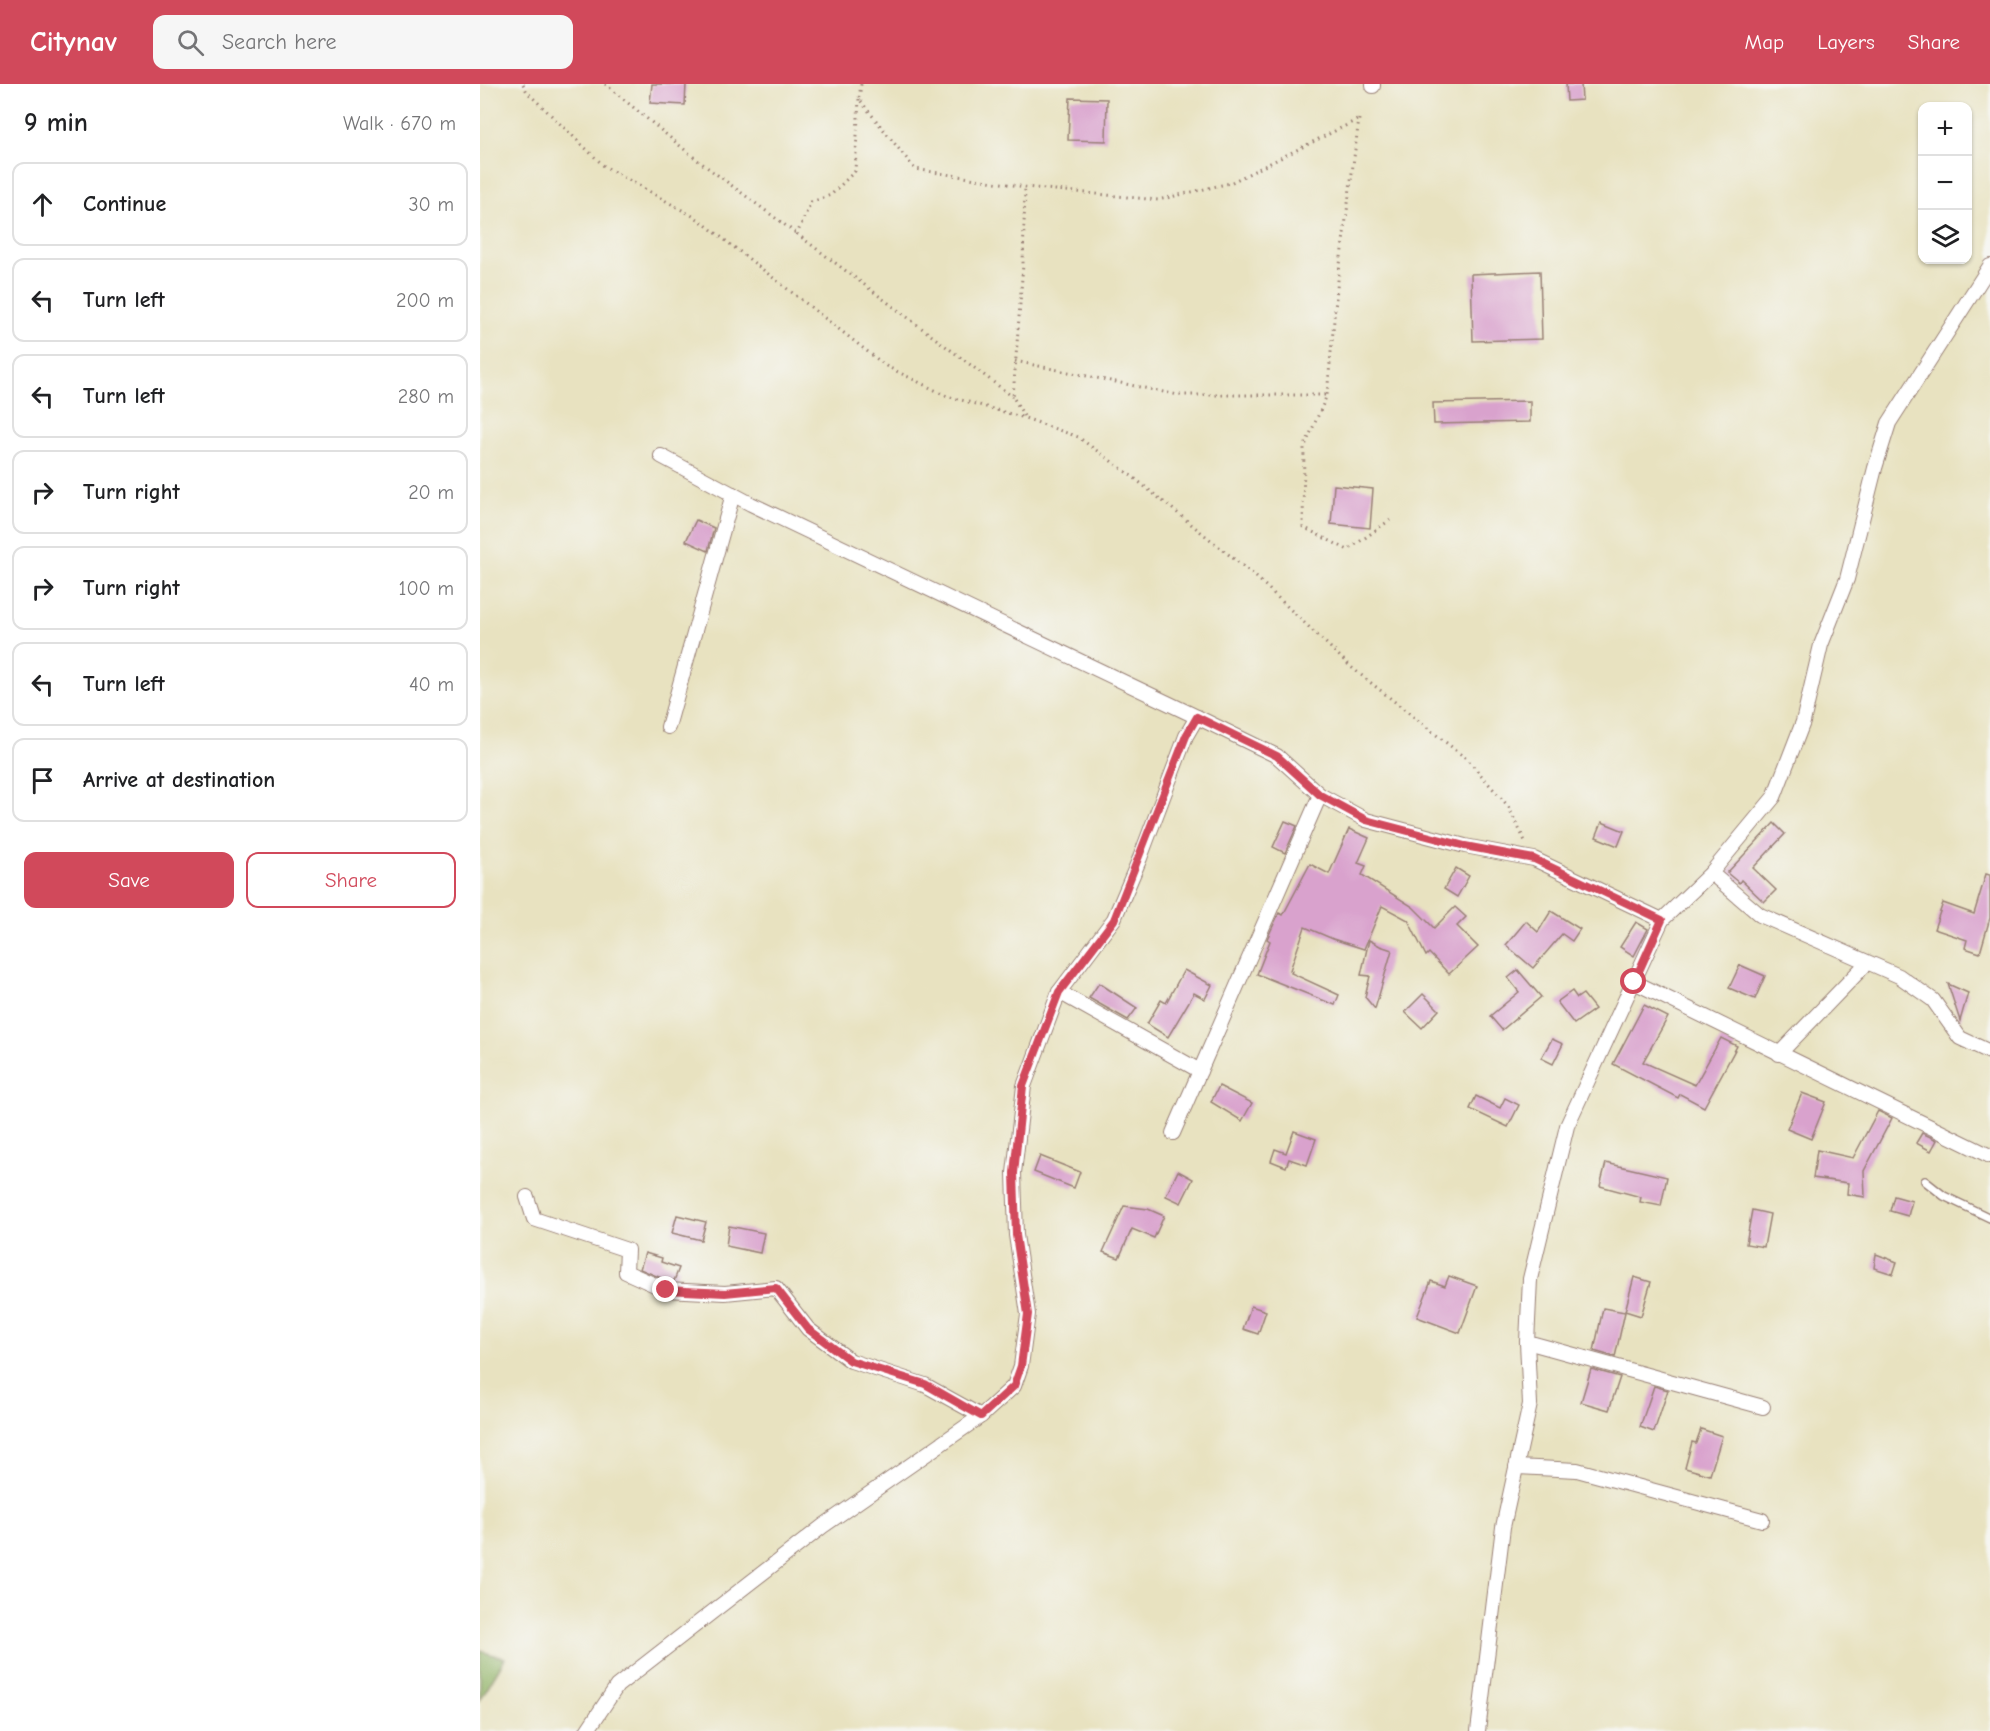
<!DOCTYPE html>
<meta charset="utf-8">
<style>
body{margin:0;font-family:"Comic Neue",sans-serif;background:#f6f6f6;color:#202124}
.controls{position:absolute;right:18px;top:18px;display:grid;overflow:hidden;border-radius:12px;box-shadow:0 2px 4px #0004}
.controls button{width:54px;height:54px;display:grid;place-items:center;padding:0;border:0;border-bottom:2px solid #e0e0e0;background:#fff;color:#202124;font:30px sans-serif}
.stop{position:absolute;width:18px;height:18px;margin:-14px;border:4px solid #d1495b;border-radius:50%;background:#fff}
.stop.end{background:#d1495b;border-color:#fff;box-shadow:0 2px 6px #0008}
.list{margin:0;padding:0;list-style:none}
h2{display:flex;justify-content:space-between;align-items:center;height:78px;margin:0;padding:0 24px;font-size:26px}
h2 small{font-size:20px;font-weight:400;color:#757577}
.list li{display:grid;grid-template-columns:39px 1fr auto;gap:18px;align-items:center;box-sizing:border-box;height:84px;margin:0 12px 12px;padding:0 12px;border:2px solid #e0e0e0;border-radius:12px}
.list b{display:block;font-size:22px;white-space:nowrap}
.list em{font-size:20px;font-style:normal;color:#757577}
.actions{display:flex;gap:12px;padding:18px 24px}
.actions a{flex:1;padding:14px 0;border:2px solid #d1495b;border-radius:12px;text-align:center;font-size:21px;color:#d1495b}
.actions .main{background:#d1495b;color:#fff}
.icon{flex:none;width:33px;height:33px;fill:none;stroke:currentColor;stroke-width:2;stroke-linecap:round;stroke-linejoin:round}
.map{position:relative;flex:none;width:1510px;height:1647px;overflow:hidden}
header{display:flex;align-items:center;gap:36px;box-sizing:border-box;height:84px;padding:0 30px;background:#d1495b;color:#fff}
header strong{font-size:28px}
nav{display:flex;gap:33px;margin-inline-start:auto;font-size:21px}
.search{width:420px;height:54px;background:#f6f6f6;display:flex;align-items:center;gap:15px;box-sizing:border-box;padding:0 21px;border-radius:12px;color:#757577;font-size:22px}
main{display:flex}
aside{flex:1;background:#fff}
.map>svg:first-child{display:block}
</style>
<header>
<strong>Citynav</strong>
<div class="search"><svg class="icon" aria-label="search" viewBox="0 0 24 24"><circle cx="10" cy="10" r="6"/><path d="M15 15l6 6"/></svg>Search here</div>
<nav><a>Map</a><a>Layers</a><a>Share</a></nav>
</header>
<main>
<aside>
<h2>9 min<small>Walk · 670 m</small></h2>
<ul class="list">
<li><svg class="icon" aria-label="ahead" viewBox="0 0 24 24"><path d="M12 20V5M6 11l6-6 6 6"/></svg><div><b>Continue</b></div><em>30 m</em></li>
<li><svg class="icon" aria-label="left" viewBox="0 0 24 24"><path d="M17 20v-9H6M10 6l-5 5 5 5"/></svg><div><b>Turn left</b></div><em>200 m</em></li>
<li><svg class="icon" aria-label="left" viewBox="0 0 24 24"><path d="M17 20v-9H6M10 6l-5 5 5 5"/></svg><div><b>Turn left</b></div><em>280 m</em></li>
<li><svg class="icon" aria-label="right" viewBox="0 0 24 24"><path d="M7 20v-9h11M14 6l5 5-5 5"/></svg><div><b>Turn right</b></div><em>20 m</em></li>
<li><svg class="icon" aria-label="right" viewBox="0 0 24 24"><path d="M7 20v-9h11M14 6l5 5-5 5"/></svg><div><b>Turn right</b></div><em>100 m</em></li>
<li><svg class="icon" aria-label="left" viewBox="0 0 24 24"><path d="M17 20v-9H6M10 6l-5 5 5 5"/></svg><div><b>Turn left</b></div><em>40 m</em></li>
<li><svg class="icon" aria-label="arrive" viewBox="0 0 24 24"><path d="M6 21V4h12l-3 4 3 4H6"/></svg><div><b>Arrive at destination</b></div></li>
</ul>
<div class="actions"><a class="main">Save</a><a>Share</a></div>
</aside>
<div class="map">
<svg width="1510" height="1647" viewBox="0 0 1510 1647">
<rect width="100%" height="100%" fill="#f6f6f2"/>
<filter id="ink" filterUnits="userSpaceOnUse"><feTurbulence type="fractalNoise" baseFrequency=".0167" numOctaves="2"/><feDisplacementMap in="SourceGraphic" scale="12" xChannelSelector="R" yChannelSelector="G"/><feConvolveMatrix kernelMatrix="1 2 1 2 8 2 1 2 1" color-interpolation-filters="sRGB"/></filter>
<filter id="wash" filterUnits="userSpaceOnUse"><feTurbulence type="fractalNoise" baseFrequency=".008" numOctaves="4" result="noise"/><feDisplacementMap in="SourceGraphic" scale="24" xChannelSelector="R" yChannelSelector="G"/><feGaussianBlur stdDeviation="1.35" result="paint"/><feColorMatrix in="noise" values="0 0 0 0 0 0 0 0 0 0 0 0 0 0 0 0 0 1.4 0 .05"/><feComposite in="paint" operator="in"/></filter>
<g filter="url(#wash)">
<rect width="100%" height="100%" fill="#e8e2c0"/>
<polygon fill="#92b468" stroke="#6e6a4a" stroke-width="1.5" points="0,1567 25,1574 0,1616"/>
<g id="blocks">
<g fill="#d9a2cd">
<polygon points="172,0 206,0 205,21 170,19"/>
<polygon points="1086,0 1101,0 1102,16 1087,17"/>
<polygon points="590,14 627,15 626,57 588,56"/>
<polygon points="1060,187 1062,255 993,257 991,190"/>
<polygon points="1050,317 1050,338 954,340 953,319"/>
<polygon points="854,401 893,405 890,444 851,440"/>
<polygon points="216,436 234,444 228,467 206,457"/>
<polygon points="805,737 817,742 805,769 793,763"/>
<polygon points="1122,738 1144,747 1138,762 1116,753"/>
<polygon points="1294,739 1305,750 1273,784 1296,806 1284,818 1261,796 1259,799 1247,789"/>
<polygon points="869,745 889,754 878,779 886,782 882,791 933,823 954,844 975,823 986,833 977,842 998,863 969,890 949,869 946,872 928,836 902,822 884,865 853,855 825,843 810,886 812,887 811,889 859,911 855,921 777,890 790,857 787,855 799,829 803,831 830,780 849,790"/>
<polygon points="976,784 989,792 977,813 964,805"/>
<polygon points="1506,790 1510,791 1510,834 1500,869 1485,864 1487,856 1454,845 1463,819 1494,830"/>
<polygon points="1071,827 1100,845 1092,857 1082,850 1053,884 1026,861 1046,837 1058,848"/>
<polygon points="1156,838 1168,845 1154,872 1140,863"/>
<polygon points="889,856 900,862 912,866 895,925 885,913 890,892 881,891"/>
<polygon points="1260,881 1285,892 1275,915 1249,904"/>
<polygon points="704,886 732,901 725,915 714,909 688,953 667,940 681,916 686,919"/>
<polygon points="1038,886 1061,913 1022,946 1010,932 1039,908 1028,894"/>
<polygon points="619,899 657,924 648,936 609,914"/>
<polygon points="1468,900 1488,909 1480,937"/>
<polygon points="1092,907 1097,914 1103,910 1115,925 1094,940 1077,918"/>
<polygon points="943,910 959,926 942,944 925,928"/>
<polygon points="1164,921 1188,933 1163,978 1215,1001 1241,954 1257,962 1224,1023 1200,1010 1198,1014 1133,980"/>
<polygon points="1072,955 1083,960 1073,980 1061,974"/>
<polygon points="739,1002 772,1019 762,1037 731,1018"/>
<polygon points="1322,1009 1346,1018 1331,1055 1307,1045"/>
<polygon points="996,1012 1020,1024 1025,1014 1039,1021 1028,1043 990,1025"/>
<polygon points="1398,1027 1412,1034 1384,1087 1385,1113 1367,1110 1368,1099 1333,1094 1337,1066 1373,1074"/>
<polygon points="814,1047 836,1055 827,1081 809,1075 806,1083 791,1077 795,1065 806,1069"/>
<polygon points="1442,1049 1457,1056 1451,1067 1436,1059"/>
<polygon points="560,1072 600,1088 594,1104 554,1088"/>
<polygon points="1126,1079 1187,1093 1181,1122 1160,1118 1161,1113 1120,1102"/>
<polygon points="698,1087 713,1095 701,1119 686,1112"/>
<polygon points="1414,1112 1432,1117 1428,1132 1410,1127"/>
<polygon points="644,1122 668,1125 684,1132 674,1154 652,1145 639,1174 623,1168"/>
<polygon points="1272,1126 1290,1130 1284,1163 1266,1160"/>
<polygon points="197,1131 226,1138 221,1156 192,1149"/>
<polygon points="249,1142 284,1149 280,1169 246,1162"/>
<polygon points="165,1169 182,1174 181,1178 199,1184 194,1197 188,1197 160,1185"/>
<polygon points="1396,1170 1417,1178 1413,1190 1394,1184"/>
<polygon points="969,1192 997,1202 980,1249 937,1233 951,1197 965,1202"/>
<polygon points="1154,1193 1171,1198 1161,1232 1145,1227"/>
<polygon points="771,1222 786,1227 778,1250 763,1245"/>
<polygon points="1123,1224 1145,1228 1135,1273 1114,1267"/>
<polygon points="1111,1285 1140,1293 1129,1326 1101,1318"/>
<polygon points="1174,1302 1188,1306 1174,1348 1160,1343"/>
<polygon points="1221,1345 1242,1352 1230,1391 1205,1384 1212,1358 1216,1359"/>
</g>
</g>
</g>
<g filter="url(#ink)">
<use href="#blocks" fill-opacity="0" stroke="#998076" stroke-width="1.5"/>
<g fill="none" stroke-linecap="round" stroke-linejoin="round">
<defs>
<polyline id="service" points="1445,1097 1464,1112 1510,1134"/>
<g id="minor">
<polyline points="893,0 893,2"/>
<polyline points="181,372 271,420 717,633"/>
<polyline points="188,643 253,410"/>
<polyline points="1231,789 1280,831 1419,892 1453,916 1480,954 1510,968"/>
<polyline points="1154,898 1510,1072"/>
<polyline points="579,908 720,987 840,711"/>
<polyline points="1299,970 1387,879"/>
<polyline points="693,1049 720,987"/>
<polyline points="47,1113 54,1135 147,1166 146,1188 186,1206 245,1209 296,1204 328,1245 371,1277 445,1301 501,1332"/>
<polyline points="1047,1258 1283,1323"/>
<polyline points="1036,1383 1097,1386 1282,1436"/>
<polyline points="107,1647 137,1602 343,1442 501,1332 534,1302 541,1282 548,1230 536,1151 534,1089 544,1002 579,908 634,835 660,774 706,652 717,633 797,672 840,711 886,736 985,762 1054,775 1182,836 1231,789 1294,713 1323,638 1341,561 1367,495 1395,384 1409,339 1510,182"/>
<polyline points="998,1647 1023,1443 1050,1320 1047,1258 1050,1195 1087,1042 1182,836"/>
</g>
</defs>
<use href="#service" stroke="#998076" stroke-width="10"/>
<use href="#minor" stroke="#998076" stroke-width="16"/>
<g stroke="#998076" stroke-width="3" stroke-dasharray="1.5 4.5" stroke-linecap="butt">
<polyline points="43,0 47,8 124,82 218,135 406,282 467,312 545,334 598,353 653,393 774,491 871,583 988,676 1028,722 1045,757"/>
<polyline points="125,0 216,75 317,150"/>
<polyline points="381,0 379,15 435,85 545,103 678,116 750,99 879,35"/>
<polyline points="379,15 375,87 351,111 331,118 317,150 533,313"/>
<polyline points="879,35 857,204 847,311 824,364 823,443 868,466 910,436"/>
<polyline points="535,277 698,311 847,311"/>
<polyline points="544,332 533,313 543,180 545,103"/>
</g>
<use href="#service" stroke="#fff" stroke-width="7"/>
<use href="#minor" stroke="#fff" stroke-width="14"/>
</g>
</g>
<g fill="none" stroke-linecap="round" stroke-linejoin="round" filter="url(#ink)">
<polyline stroke="#d1495b" stroke-width="8" points="186,1206 245,1209 296,1204 328,1245 371,1277 445,1300 501,1332 534,1302 541,1282 548,1230 536,1151 534,1089 543,1002 579,908 634,836 706,652 717,633 797,672 840,711 886,736 985,762 1054,775 1182,836 1154,898"/>
</g>
</svg>
<div class="controls">
<button>+</button>
<button>−</button>
<button><svg class="icon" aria-label="layers" viewBox="0 0 24 24"><path d="M12 4l9 5-9 5-9-5zM3 14l9 5 9-5"/></svg></button>
</div>
<div class="stop" style="left:1154px;top:898px"></div>
<div class="stop end" style="left:186px;top:1206px"></div>
</div>
</main>
